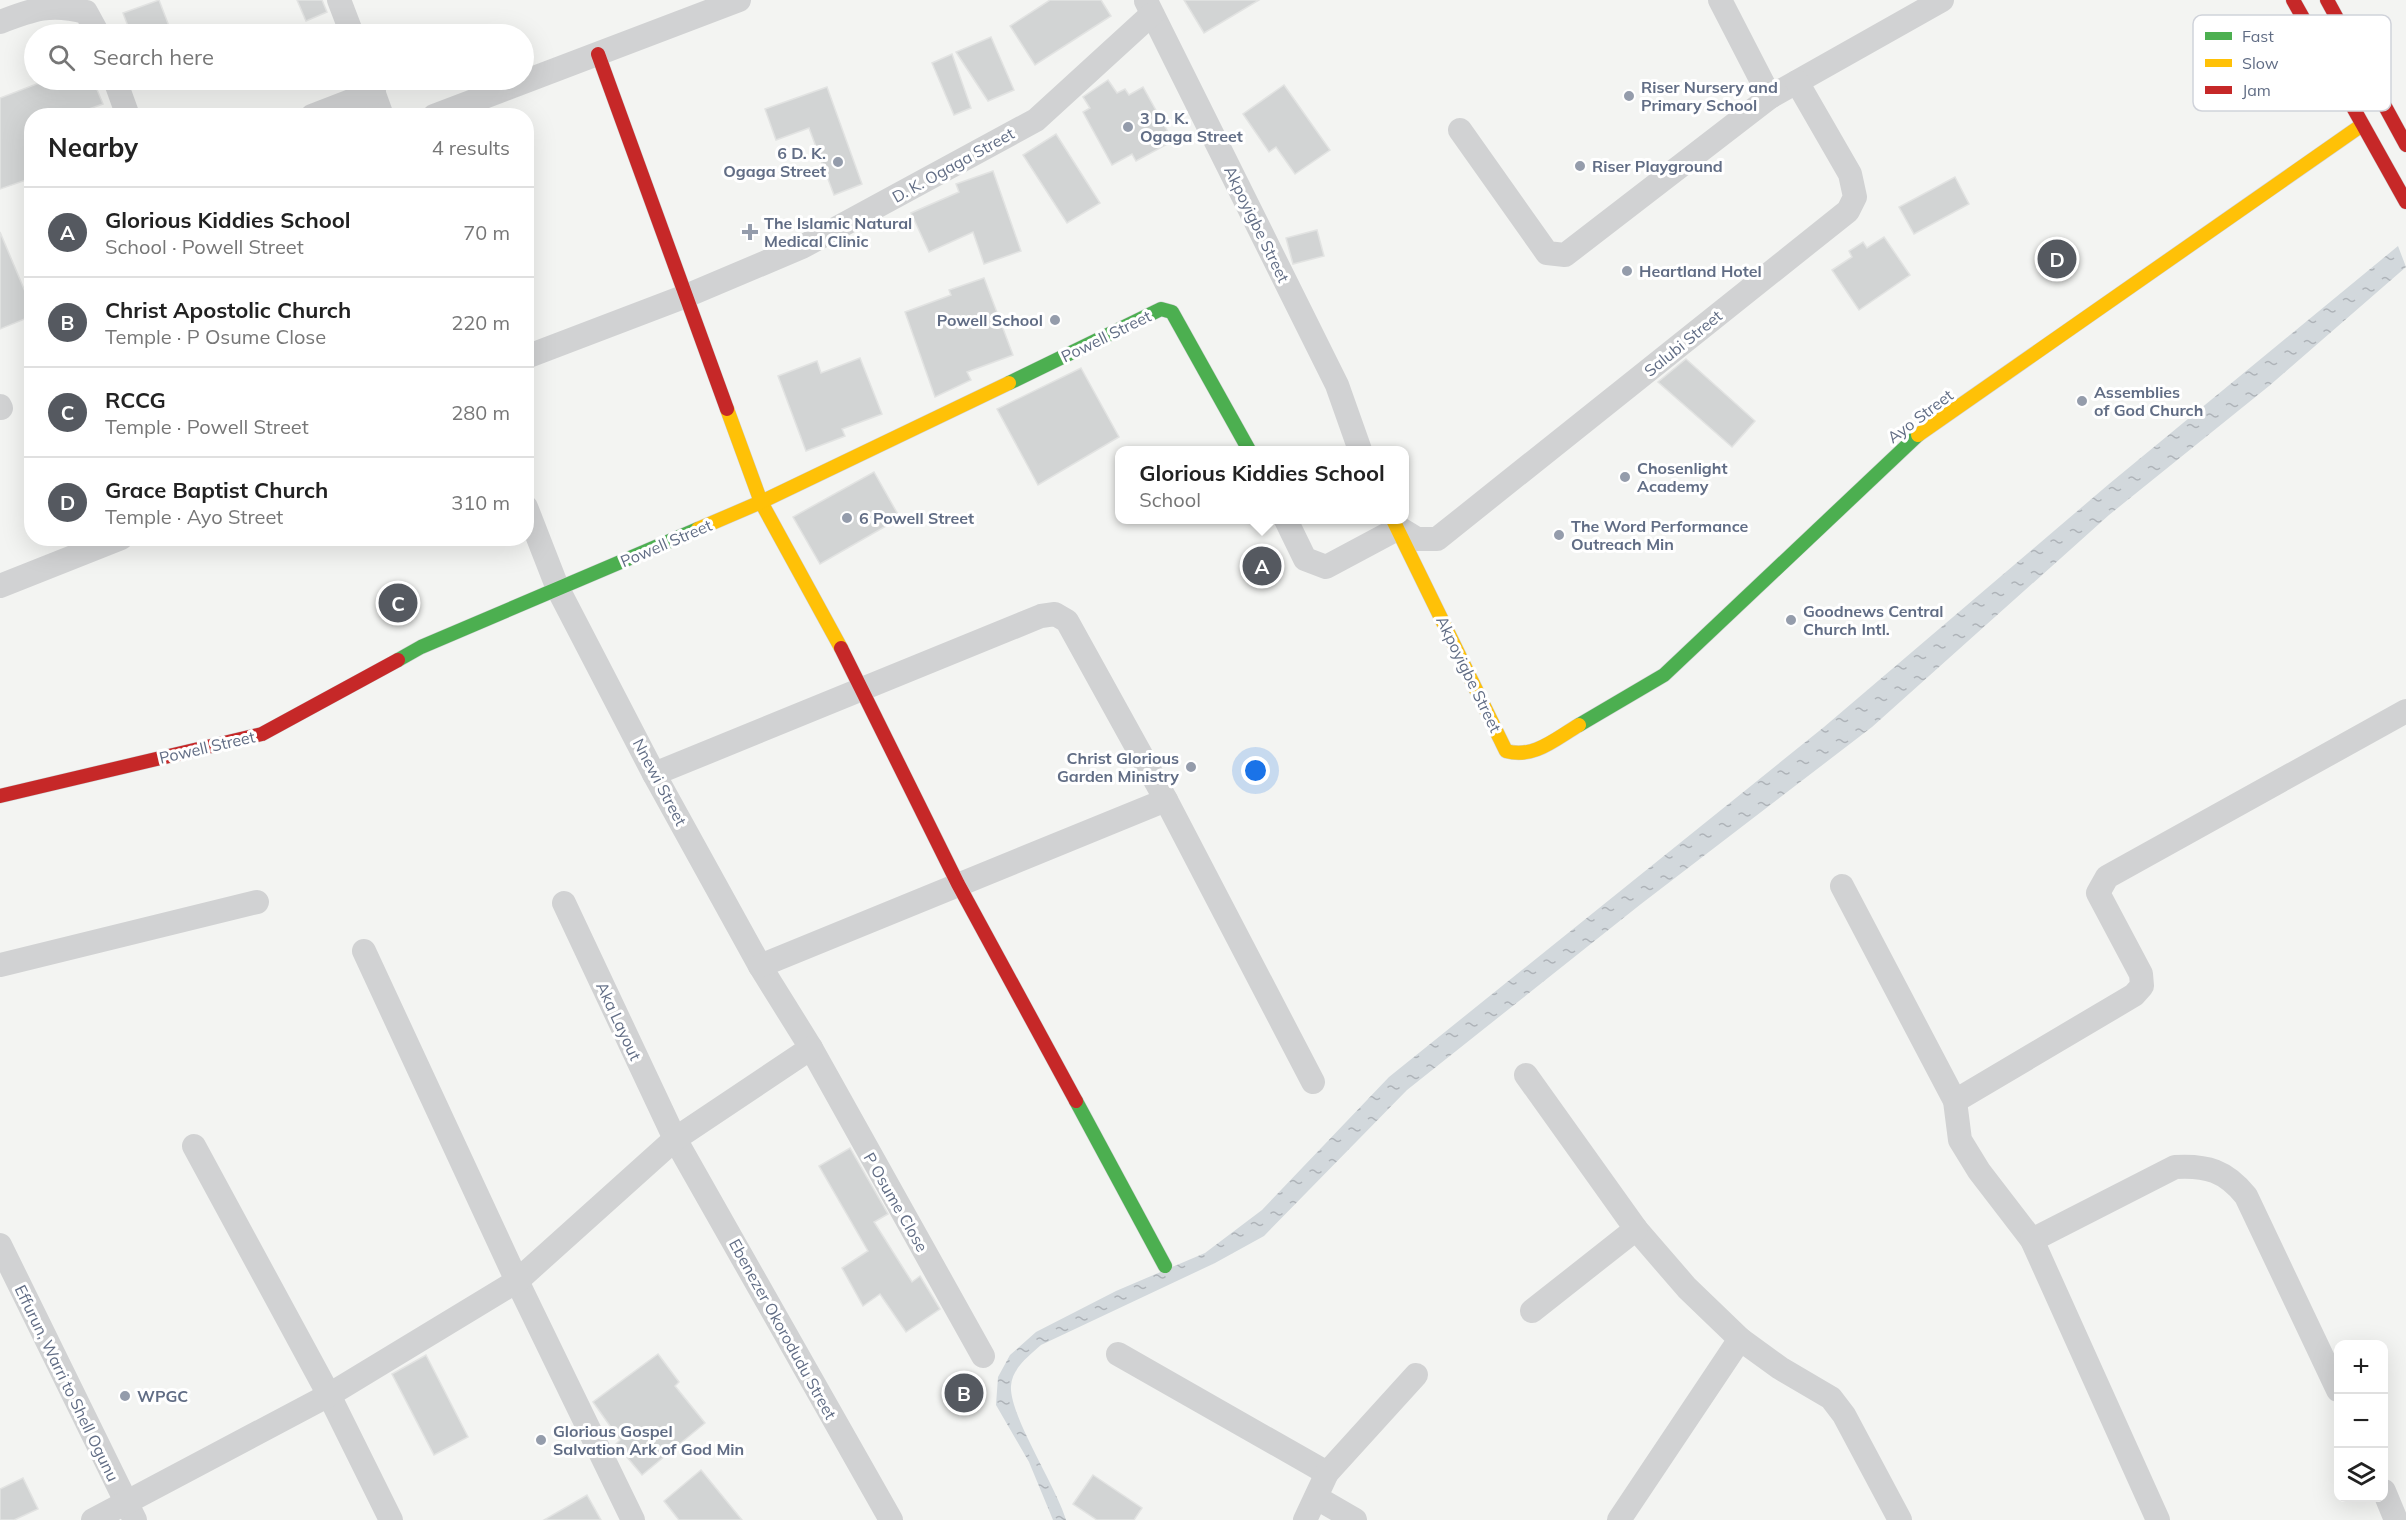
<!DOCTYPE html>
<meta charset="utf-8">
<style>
body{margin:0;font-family:Mulish,sans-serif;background:#f2f2f2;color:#222}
.controls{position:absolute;right:18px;bottom:18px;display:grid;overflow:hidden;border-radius:12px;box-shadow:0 6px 24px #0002}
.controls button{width:54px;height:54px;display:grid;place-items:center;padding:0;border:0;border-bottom:2px solid #e0e0e0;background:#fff;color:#222;font:30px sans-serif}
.you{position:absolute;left:1256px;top:771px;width:21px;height:21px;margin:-15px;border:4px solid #fff;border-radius:50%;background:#1a73e8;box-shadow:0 0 0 9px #1a73e833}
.badge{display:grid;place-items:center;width:39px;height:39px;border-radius:50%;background:#555960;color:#fff;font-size:20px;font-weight:700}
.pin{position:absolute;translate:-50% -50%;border:3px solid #fff;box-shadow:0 2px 6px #0006}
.popup{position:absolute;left:1115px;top:446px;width:294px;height:78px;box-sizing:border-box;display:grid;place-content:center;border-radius:12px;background:#fff;filter:drop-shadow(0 2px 4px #0005);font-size:20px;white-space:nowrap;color:#767676}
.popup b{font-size:22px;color:#222}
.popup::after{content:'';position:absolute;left:50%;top:100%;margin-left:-12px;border:12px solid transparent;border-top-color:#fff}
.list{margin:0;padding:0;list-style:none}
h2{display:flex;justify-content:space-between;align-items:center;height:78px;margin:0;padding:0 24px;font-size:26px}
h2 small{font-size:20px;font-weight:400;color:#767676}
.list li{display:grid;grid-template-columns:39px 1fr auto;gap:18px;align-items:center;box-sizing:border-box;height:90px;padding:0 24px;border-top:2px solid #e0e0e0}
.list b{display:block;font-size:22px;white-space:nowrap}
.list p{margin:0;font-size:20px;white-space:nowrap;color:#767676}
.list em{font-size:20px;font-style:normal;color:#767676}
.icon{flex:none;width:33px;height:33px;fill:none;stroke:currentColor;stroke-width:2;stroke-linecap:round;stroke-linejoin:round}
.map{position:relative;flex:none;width:2406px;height:1520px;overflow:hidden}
.search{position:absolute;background:#fff;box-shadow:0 6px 24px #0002;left:24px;top:24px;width:510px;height:66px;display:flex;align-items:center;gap:15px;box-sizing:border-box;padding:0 21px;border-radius:33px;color:#767676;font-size:22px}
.panel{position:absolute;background:#fff;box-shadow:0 6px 24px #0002;left:24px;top:108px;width:510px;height:438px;border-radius:24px}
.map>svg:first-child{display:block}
</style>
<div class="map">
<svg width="2406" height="1520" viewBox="0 0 2406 1520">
<defs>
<pattern id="water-ripples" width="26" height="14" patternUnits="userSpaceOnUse" patternTransform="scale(1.5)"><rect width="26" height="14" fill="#d2d8dc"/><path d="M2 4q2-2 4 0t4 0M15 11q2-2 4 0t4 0" fill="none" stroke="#aeb3b8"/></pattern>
</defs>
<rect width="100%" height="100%" fill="#f3f4f2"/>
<path fill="url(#water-ripples)" d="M 2398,246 L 2406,267 L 2269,386 L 2109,515 L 1872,727 L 1641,904 L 1407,1090 L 1264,1236 L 1215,1263 L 1041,1345 C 1029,1356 1012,1368 1011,1386 C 1009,1415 1056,1486 1066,1520 L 1053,1520 L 1029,1462 L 996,1405 L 998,1377 L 1010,1355 L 1036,1332 L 1116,1291 L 1205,1253 L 1262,1210 L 1389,1077 L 1824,727 L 2109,484 Z"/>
<g fill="#d2d4d4" stroke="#e2e3e2" stroke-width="1.5">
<polygon points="159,0 172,34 131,34 123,13"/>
<polygon points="297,0 322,0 327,12 306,21"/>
<polygon points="1050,0 1101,0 1111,16 1035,65 1010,26"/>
<polygon points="1184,0 1259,0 1204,33"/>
<polygon points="991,37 1014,90 988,101 956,52"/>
<polygon points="952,54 971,108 954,115 932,63"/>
<polygon points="47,80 93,80 103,104 89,109 92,116 32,116 32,178 0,189 0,98"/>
<polygon points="1108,80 1117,93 1125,89 1129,95 1143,87 1173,141 1136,161 1132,154 1112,165 1083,112 1090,108 1083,97"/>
<polygon points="1284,85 1330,150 1295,174 1276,147 1269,152 1243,114"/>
<polygon points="827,87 862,184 834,195 809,128 776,140 765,109"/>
<polygon points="1056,134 1100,203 1067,223 1023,155"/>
<polygon points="993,171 1021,251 984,264 973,232 929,252 911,213 959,192 956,184"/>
<polygon points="1955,177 1969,204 1914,234 1899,207"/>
<polygon points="1317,230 1324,256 1293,264 1286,238"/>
<polygon points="0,232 32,308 32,316 0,329"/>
<polygon points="1884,237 1910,275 1859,310 1832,270 1852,257 1849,251 1863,242 1867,248"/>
<polygon points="984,278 1013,355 967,372 971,380 935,397 905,312 951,295 949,290"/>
<polygon points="860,358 882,414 842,429 845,436 806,451 778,376 817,361 821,373"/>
<polygon points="1686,359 1755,421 1732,447 1658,382"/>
<polygon points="1081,368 1119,437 1038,485 997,409"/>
<polygon points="874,472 900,518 820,564 793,517"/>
<polygon points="850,1148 888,1214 874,1222 912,1282 920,1276 940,1309 906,1332 880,1294 863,1306 842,1268 868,1251 819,1166"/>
<polygon points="658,1354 679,1382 675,1386 705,1423 642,1475 616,1444 620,1440 593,1402"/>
<polygon points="426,1355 468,1437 434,1455 392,1374"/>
<polygon points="701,1470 742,1520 679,1520 664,1501"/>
<polygon points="1093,1475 1142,1508 1134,1520 1097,1520 1073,1504"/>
<polygon points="23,1478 38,1509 14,1520 0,1520 0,1489"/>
<polygon points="587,1495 601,1520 544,1520"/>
</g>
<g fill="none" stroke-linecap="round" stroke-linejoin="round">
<defs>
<g id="fast">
<polyline points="1009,383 1161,309 1172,312 1249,450"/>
<polyline points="398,660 421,647 698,529"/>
<polyline points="1579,725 1664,675 1918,435"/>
<polyline points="1076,1101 1165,1266"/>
</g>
<g id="slow">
<polyline points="727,409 761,502 841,648"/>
<polyline points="1918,435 2362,125"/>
<path d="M 1393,520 L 1506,751 C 1534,759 1555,739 1579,725"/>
<polyline points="698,529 761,502 1009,383"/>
</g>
<g id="jam">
<polyline points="2293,0 2406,202"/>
<polyline points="2327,0 2406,145"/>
<polyline points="598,54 727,409"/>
<polyline points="841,648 958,884 1076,1101"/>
<polyline points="0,796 262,734 398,660"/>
</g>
</defs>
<use href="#fast" stroke="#cfd1d3" stroke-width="15"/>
<use href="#slow" stroke="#cfd1d3" stroke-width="15"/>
<use href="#jam" stroke="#cfd1d3" stroke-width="15"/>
<g stroke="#d1d2d3" stroke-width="24">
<polyline points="339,0 352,34"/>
<polyline points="1720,0 1770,97"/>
<polyline points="1146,1 1337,385 1360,450"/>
<path d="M 0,22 C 34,9 50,3 86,12 L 98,34"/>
<polyline points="115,80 128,116"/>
<polyline points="369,80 382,116"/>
<polyline points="312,116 374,92"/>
<polyline points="434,116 739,0"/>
<polyline points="1460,130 1547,253 1565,255 1770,97 1942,0"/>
<polyline points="526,357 686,296 802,247 1036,120 1152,14"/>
<polyline points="0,406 1,408"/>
<polyline points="526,507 558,589 654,774 760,966 811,1048 983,1356"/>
<polyline points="1286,520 1305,559 1326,567 1399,528 1417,539 1437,539 1848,211 1855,197 1850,174 1797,82"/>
<polyline points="0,586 121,538"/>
<polyline points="654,774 1041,616 1055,614 1067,621 1166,800 1313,1082"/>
<polyline points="1842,886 1955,1101 1960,1140 1979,1171 2032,1240 2158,1520"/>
<polyline points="564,903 675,1139 891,1520"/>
<polyline points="364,951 517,1281 633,1520"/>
<polyline points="0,965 257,902"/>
<polyline points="760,966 1166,800"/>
<polyline points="1526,1075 1636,1229 1687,1288 1740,1339 1780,1368 1831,1398 1844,1415 1900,1520"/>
<polyline points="1955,1101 2134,995 2142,986 2141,974 2098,893 2107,877 2406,711"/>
<polyline points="194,1146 329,1395 391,1520"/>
<path d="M 2032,1240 L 2175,1167 C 2207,1165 2226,1171 2246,1196 L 2338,1390"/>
<polyline points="0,1245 135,1520"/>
<polyline points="1532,1311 1636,1229"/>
<polyline points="1118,1354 1327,1473"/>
<polyline points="2384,1491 2396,1520"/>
<polyline points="1317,1498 1355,1520"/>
<polyline points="93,1520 329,1395 517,1281 675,1139 811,1048"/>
<polyline points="1305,1520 1327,1473 1416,1375"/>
<polyline points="1619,1520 1740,1339"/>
</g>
<use href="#fast" stroke="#4caf50" stroke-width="14"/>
<use href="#slow" stroke="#ffc107" stroke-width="14"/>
<use href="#jam" stroke="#c62828" stroke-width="14"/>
</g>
<g fill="#949cab" stroke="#fff" stroke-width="2">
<circle cx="1629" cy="96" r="6"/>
<circle cx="1128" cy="127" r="6"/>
<circle cx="838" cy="162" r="6"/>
<circle cx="1580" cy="166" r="6"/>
<path d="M747 223h6v6h6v6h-6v6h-6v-6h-6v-6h6z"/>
<circle cx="1627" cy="271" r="6"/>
<circle cx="1055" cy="320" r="6"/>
<circle cx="2082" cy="401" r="6"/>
<circle cx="1625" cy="477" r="6"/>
<circle cx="847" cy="518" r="6"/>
<circle cx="1559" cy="535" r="6"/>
<circle cx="1791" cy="620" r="6"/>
<circle cx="1191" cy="767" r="6"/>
<circle cx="125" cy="1396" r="6"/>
<circle cx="541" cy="1440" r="6"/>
</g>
<g text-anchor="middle" stroke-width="6" stroke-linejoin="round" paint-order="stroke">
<g font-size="16" font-weight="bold" fill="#616d85" stroke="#fff" text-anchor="start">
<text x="1641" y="93">Riser Nursery and<tspan x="1641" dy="18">Primary School</tspan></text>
<text x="1140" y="124">3 D. K.<tspan x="1140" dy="18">Ogaga Street</tspan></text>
<text x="826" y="159" text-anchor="end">6 D. K.<tspan x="826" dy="18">Ogaga Street</tspan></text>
<text x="1592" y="172">Riser Playground</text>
<text x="764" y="229">The Islamic Natural<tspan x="764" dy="18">Medical Clinic</tspan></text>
<text x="1639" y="277">Heartland Hotel</text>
<text x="1043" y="326" text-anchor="end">Powell School</text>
<text x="2094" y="398">Assemblies<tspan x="2094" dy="18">of God Church</tspan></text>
<text x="1637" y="474">Chosenlight<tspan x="1637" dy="18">Academy</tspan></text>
<text x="859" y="524">6 Powell Street</text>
<text x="1571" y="532">The Word Performance<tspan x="1571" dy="18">Outreach Min</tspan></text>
<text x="1803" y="617">Goodnews Central<tspan x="1803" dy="18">Church Intl.</tspan></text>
<text x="1179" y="764" text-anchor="end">Christ Glorious<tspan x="1179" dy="18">Garden Ministry</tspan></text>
<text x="137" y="1402">WPGC</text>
<text x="553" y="1437">Glorious Gospel<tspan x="553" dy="18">Salvation Ark of God Min</tspan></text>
</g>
<g font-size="16" fill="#616d85" stroke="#fff">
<text transform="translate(953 165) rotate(-29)" y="6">D. K. Ogaga Street</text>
<text transform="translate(1257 224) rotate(64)" y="6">Akpoyigbe Street</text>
<text transform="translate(1106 336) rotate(-26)" y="6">Powell Street</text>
<text transform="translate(1683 343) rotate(-39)" y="6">Salubi Street</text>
<text transform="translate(1920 416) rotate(-37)" y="6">Ayo Street</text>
<text transform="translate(666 543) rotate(-23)" y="6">Powell Street</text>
<text transform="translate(1469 674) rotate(64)" y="6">Akpoyigbe Street</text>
<text transform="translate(207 747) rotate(-13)" y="6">Powell Street</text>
<text transform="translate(660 782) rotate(62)" y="6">Nnewi Street</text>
<text transform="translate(619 1021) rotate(65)" y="6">Aka Layout</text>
<text transform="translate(896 1202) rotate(60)" y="6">P Osume Close</text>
<text transform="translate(783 1329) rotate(61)" y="6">Ebenezer Okorodudu Street</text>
<text transform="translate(67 1383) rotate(64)" y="6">Effurun, Warri to Shell Ogunu</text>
</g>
</g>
<rect x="2193" y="15" width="198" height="96" rx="9" fill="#fff" stroke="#d0d3da" stroke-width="1.5"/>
<rect x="2205" y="32" width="27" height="8" fill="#4caf50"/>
<rect x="2205" y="59" width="27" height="8" fill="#ffc107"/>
<rect x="2205" y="86" width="27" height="8" fill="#c62828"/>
<g font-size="16" fill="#616d85">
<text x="2242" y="42">Fast</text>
<text x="2242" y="69">Slow</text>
<text x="2242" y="96">Jam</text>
</g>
</svg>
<div class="controls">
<button>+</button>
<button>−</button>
<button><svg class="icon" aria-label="layers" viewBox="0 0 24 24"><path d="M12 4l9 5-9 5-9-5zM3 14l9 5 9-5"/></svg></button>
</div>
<div class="you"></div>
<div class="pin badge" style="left:1262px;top:566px">A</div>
<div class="popup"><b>Glorious Kiddies School</b>School</div>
<div class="pin badge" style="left:964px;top:1393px">B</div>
<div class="pin badge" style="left:398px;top:603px">C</div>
<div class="pin badge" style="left:2057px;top:259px">D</div>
<div class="search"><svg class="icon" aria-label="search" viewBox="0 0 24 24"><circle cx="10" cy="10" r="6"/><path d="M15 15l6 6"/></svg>Search here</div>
<section class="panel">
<h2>Nearby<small>4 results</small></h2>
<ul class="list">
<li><span class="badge">A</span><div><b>Glorious Kiddies School</b><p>School · Powell Street</p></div><em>70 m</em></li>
<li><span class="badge">B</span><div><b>Christ Apostolic Church</b><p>Temple · P Osume Close</p></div><em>220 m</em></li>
<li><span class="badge">C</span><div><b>RCCG</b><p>Temple · Powell Street</p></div><em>280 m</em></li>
<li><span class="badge">D</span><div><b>Grace Baptist Church</b><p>Temple · Ayo Street</p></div><em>310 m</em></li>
</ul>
</section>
</div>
